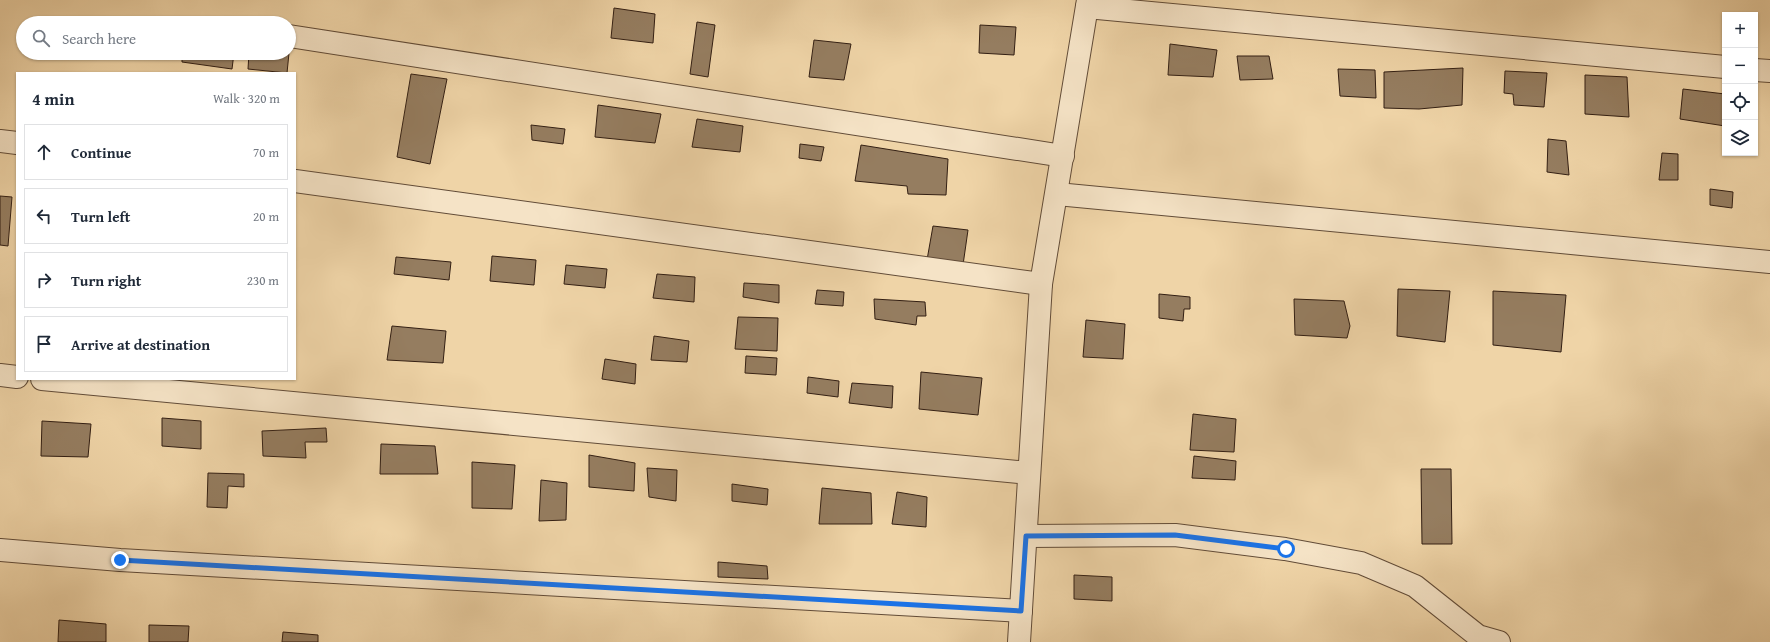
<!DOCTYPE html>
<meta charset="utf-8">
<style>
body{margin:0;font-family:"Gentium Book Plus",serif;background:#f6f6f7;color:#1f2937}
.controls{position:absolute;right:12px;top:12px;display:grid;overflow:hidden;border-radius:0px;box-shadow:0 1px 3px #0004}
.controls button{width:36px;height:36px;display:grid;place-items:center;padding:0;border:0;border-bottom:1px solid #e0e1e3;background:#fff;color:#1f2937;font:20px sans-serif}
.stop{position:absolute;width:12px;height:12px;margin:-9px;border:3px solid #1a73e8;border-radius:50%;background:#fff}
.stop.end{background:#1a73e8;border-color:#fff;box-shadow:0 1px 4px #0008}
.list{margin:0;padding:0;list-style:none}
h2{display:flex;justify-content:space-between;align-items:center;height:52px;margin:0;padding:0 16px;font-size:17px}
h2 small{font-size:13px;font-weight:400;color:#747a83}
.list li{display:grid;grid-template-columns:26px 1fr auto;gap:12px;align-items:center;box-sizing:border-box;height:56px;margin:0 8px 8px;padding:0 8px;border:1px solid #e0e1e3;border-radius:0px}
.list b{display:block;font-size:15px;white-space:nowrap}
.list em{font-size:13px;font-style:normal;color:#747a83}
.icon{flex:none;width:22px;height:22px;fill:none;stroke:currentColor;stroke-width:2;stroke-linecap:round;stroke-linejoin:round}
.map{position:relative;flex:none;width:1770px;height:642px;overflow:hidden}
.search{position:absolute;background:#fff;box-shadow:0 1px 3px #0004;left:16px;top:16px;width:280px;height:44px;display:flex;align-items:center;gap:10px;box-sizing:border-box;padding:0 14px;border-radius:22px;color:#747a83;font-size:15px}
.panel{position:absolute;background:#fff;box-shadow:0 1px 3px #0004;left:16px;top:72px;width:280px;height:308px;border-radius:0px}
.map>svg:first-child{display:block}
</style>
<div class="map">
<svg width="1770" height="642" viewBox="0 0 1770 642">
<rect width="100%" height="100%" fill="#efd4a7"/>
<filter id="stains"><feTurbulence type="fractalNoise" baseFrequency=".005" numOctaves="4"/><feColorMatrix values="0 0 0 0 .2 0 0 0 0 .09 0 0 0 0 .02 0 0 0 .5 -.17"/></filter>
<radialGradient id="worn" r=".72"><stop offset=".6" stop-color="#630" stop-opacity="0"/><stop offset="1" stop-color="#630" stop-opacity=".3"/></radialGradient>
<g fill="#957d60" stroke="#331f13">
<polygon points="614,8 655,14 653,43 611,38"/>
<polygon points="697,22 715,25 708,77 690,74"/>
<polygon points="980,25 1016,27 1014,55 979,53"/>
<polygon points="814,40 851,44 844,80 809,77"/>
<polygon points="1170,44 1217,50 1213,77 1168,75"/>
<polygon points="80,53 120,53 120,55"/>
<polygon points="182,53 234,53 232,69 182,62"/>
<polygon points="249,53 289,53 287,73 248,69"/>
<polygon points="1237,56 1269,56 1273,79 1240,80"/>
<polygon points="1463,68 1462,105 1419,109 1384,108 1384,72"/>
<polygon points="1338,69 1375,70 1376,98 1340,96"/>
<polygon points="1505,71 1547,73 1544,107 1514,105 1513,94 1504,93"/>
<polygon points="411,74 447,79 430,164 397,157"/>
<polygon points="1585,75 1627,77 1629,117 1585,114"/>
<polygon points="1683,89 1725,94 1725,126 1680,119"/>
<polygon points="598,105 661,114 655,143 595,137"/>
<polygon points="697,119 743,126 740,152 692,147"/>
<polygon points="531,125 565,129 563,144 532,140"/>
<polygon points="1548,139 1566,141 1569,175 1547,172"/>
<polygon points="800,144 824,147 821,161 799,158"/>
<polygon points="861,145 948,159 946,195 908,194 907,186 855,181"/>
<polygon points="1662,153 1678,154 1678,180 1659,180"/>
<polygon points="1710,189 1733,192 1732,208 1710,205"/>
<polygon points="0,196 12,197 8,246 0,245"/>
<polygon points="933,226 968,230 963,265 927,260"/>
<polygon points="492,256 536,260 534,285 490,281"/>
<polygon points="396,257 451,262 449,280 394,274"/>
<polygon points="566,265 607,269 605,288 564,284"/>
<polygon points="657,274 695,277 694,302 653,298"/>
<polygon points="744,283 779,285 779,303 743,297"/>
<polygon points="1398,289 1450,291 1445,342 1397,336"/>
<polygon points="817,290 844,292 843,306 815,304"/>
<polygon points="1493,291 1566,295 1561,352 1493,345"/>
<polygon points="1159,294 1190,297 1190,309 1184,309 1183,321 1159,318"/>
<polygon points="874,299 925,302 926,316 917,316 916,325 875,319"/>
<polygon points="1294,299 1344,301 1350,326 1347,338 1295,335"/>
<polygon points="738,317 778,318 777,351 735,349"/>
<polygon points="1086,320 1125,324 1123,359 1083,357"/>
<polygon points="392,326 446,331 443,363 387,360"/>
<polygon points="654,336 689,341 687,362 651,360"/>
<polygon points="746,356 777,358 776,375 745,373"/>
<polygon points="605,359 636,364 635,384 602,379"/>
<polygon points="921,372 982,378 978,415 919,409"/>
<polygon points="808,377 839,381 838,397 807,393"/>
<polygon points="852,383 893,386 892,408 849,403"/>
<polygon points="1193,414 1236,419 1234,452 1190,450"/>
<polygon points="162,418 201,421 201,449 162,446"/>
<polygon points="42,421 91,424 88,457 41,456"/>
<polygon points="326,428 327,442 305,442 306,458 263,456 262,431"/>
<polygon points="381,444 435,446 438,474 380,474"/>
<polygon points="589,455 635,463 634,491 589,487"/>
<polygon points="1194,456 1236,461 1235,480 1192,478"/>
<polygon points="472,462 515,465 512,509 472,508"/>
<polygon points="647,468 677,470 676,501 649,497"/>
<polygon points="1421,469 1451,469 1452,544 1422,544"/>
<polygon points="208,473 244,474 244,487 228,486 227,508 207,507"/>
<polygon points="541,480 567,483 566,520 539,521"/>
<polygon points="732,484 768,489 767,505 732,501"/>
<polygon points="822,488 871,493 872,524 819,524"/>
<polygon points="897,492 927,497 926,527 892,524"/>
<polygon points="718,562 767,566 768,579 718,577"/>
<polygon points="1074,575 1112,577 1112,601 1074,599"/>
<polygon points="59,620 106,624 106,642 58,642"/>
<polygon points="149,625 189,626 188,642 149,642"/>
<polygon points="283,632 318,635 318,642 282,642"/>
</g>
<g fill="none" stroke-linecap="round" stroke-linejoin="round">
<defs>
<g id="minor">
<polyline points="1087,7 1725,67"/>
<polyline points="289,36 1063,156"/>
<polyline points="1755,70 1770,71"/>
<polyline points="0,141 17,143"/>
<polyline points="295,181 1041,284"/>
<polyline points="1057,194 1770,262"/>
<polyline points="0,375 17,377"/>
<polyline points="42,379 1029,473"/>
<polyline points="1026,536 1175,535 1285,549 1361,563 1415,586 1478,636 1499,642"/>
<polyline points="0,550 120,560 1021,611"/>
<polyline points="1019,642 1041,284 1088,0"/>
</g>
</defs>
<use href="#minor" stroke="#624c38" stroke-width="24"/>
<use href="#minor" stroke="#f5e3c6" stroke-width="22"/>
</g>
<g fill="none" stroke-linecap="round" stroke-linejoin="round">
<polyline stroke="#1a73e8" stroke-width="5" points="120,560 1021,611 1026,536 1175,535 1286,549"/>
</g>
<rect width="100%" height="100%" filter="url(#stains)"/>
<rect width="100%" height="100%" fill="url(#worn)"/>
</svg>
<div class="controls">
<button>+</button>
<button>−</button>
<button><svg class="icon" aria-label="locate" viewBox="0 0 24 24"><circle cx="12" cy="12" r="6"/><path d="M12 2v4M12 18v4M2 12h4M18 12h4"/></svg></button>
<button><svg class="icon" aria-label="layers" viewBox="0 0 24 24"><path d="M12 4l9 5-9 5-9-5zM3 14l9 5 9-5"/></svg></button>
</div>
<div class="stop" style="left:1286px;top:549px"></div>
<div class="stop end" style="left:120px;top:560px"></div>
<div class="search"><svg class="icon" aria-label="search" viewBox="0 0 24 24"><circle cx="10" cy="10" r="6"/><path d="M15 15l6 6"/></svg>Search here</div>
<section class="panel">
<h2>4 min<small>Walk · 320 m</small></h2>
<ul class="list">
<li><svg class="icon" aria-label="ahead" viewBox="0 0 24 24"><path d="M12 20V5M6 11l6-6 6 6"/></svg><div><b>Continue</b></div><em>70 m</em></li>
<li><svg class="icon" aria-label="left" viewBox="0 0 24 24"><path d="M17 20v-9H6M10 6l-5 5 5 5"/></svg><div><b>Turn left</b></div><em>20 m</em></li>
<li><svg class="icon" aria-label="right" viewBox="0 0 24 24"><path d="M7 20v-9h11M14 6l5 5-5 5"/></svg><div><b>Turn right</b></div><em>230 m</em></li>
<li><svg class="icon" aria-label="arrive" viewBox="0 0 24 24"><path d="M6 21V4h12l-3 4 3 4H6"/></svg><div><b>Arrive at destination</b></div></li>
</ul>
</section>
</div>
